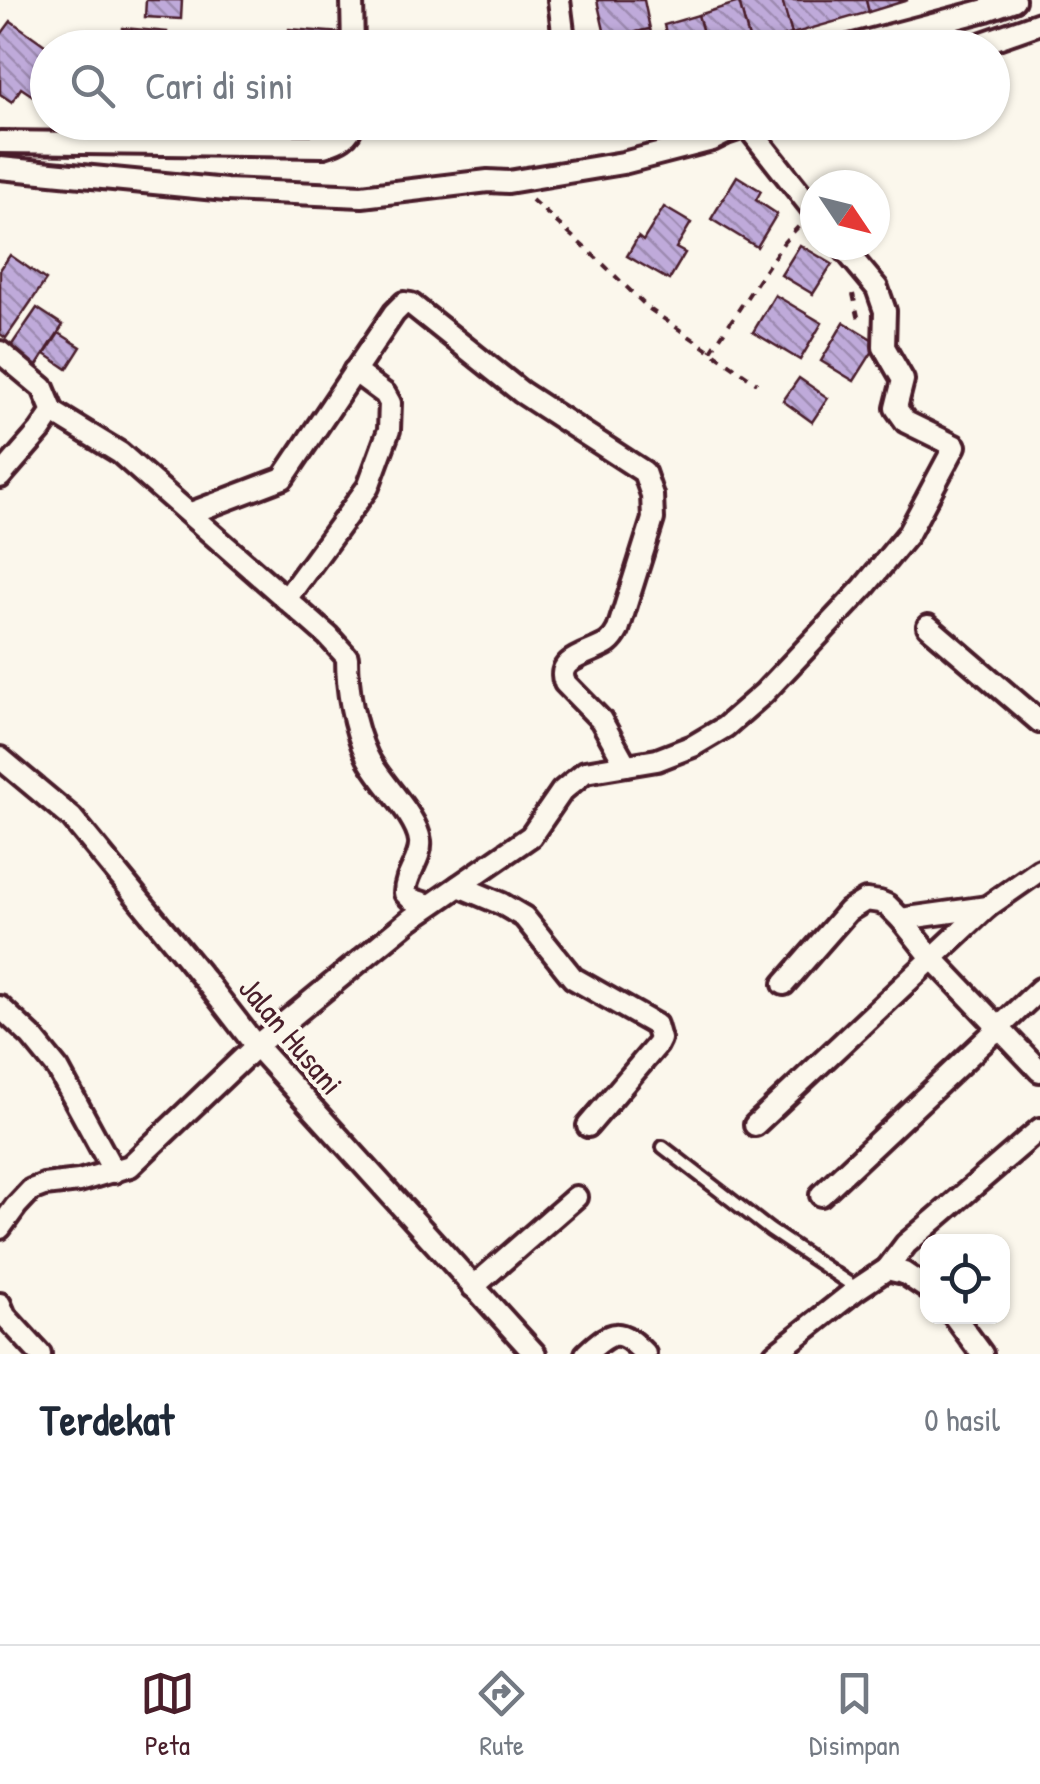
<!DOCTYPE html>
<html lang="id">
<style>
body{margin:0;font-family:"Patrick Hand",sans-serif;background:#f6f6f7;color:#1f2937}
.controls{position:absolute;right:30px;bottom:30px;display:grid;overflow:hidden;border-radius:20px;box-shadow:0 2px 8px #0004}
.controls button{width:90px;height:90px;display:grid;place-items:center;padding:0;border:0;border-bottom:2px solid #e0e1e3;background:#fff;color:#1f2937;font:50px sans-serif}
.compass{position:absolute;left:800px;top:170px;width:90px;height:90px;border-radius:50%;background:#fff;box-shadow:0 2px 8px #0004;rotate:125deg}
.list{margin:0;padding:0;list-style:none}
h2{display:flex;justify-content:space-between;align-items:center;height:130px;margin:0;padding:0 40px;font-size:42px}
h2 small{font-size:32px;font-weight:400;color:#747a83}
.icon{flex:none;width:55px;height:55px;fill:none;stroke:currentColor;stroke-width:2;stroke-linecap:round;stroke-linejoin:round}
.map{position:relative;flex:none;width:1040px;height:1354px;overflow:hidden}
.search{position:absolute;background:#fff;box-shadow:0 2px 8px #0004;left:30px;right:30px;top:30px;height:110px;display:flex;align-items:center;gap:25px;box-sizing:border-box;padding:0 35px;border-radius:55px;color:#747a83;font-size:38px}
.sheet{height:290px;background:#fff}
nav{display:flex;justify-content:space-around;align-items:center;box-sizing:border-box;height:140px;border-top:2px solid #e0e1e3;background:#fff;font-size:28px;color:#747a83}
nav a{display:grid;justify-items:center;gap:5px}
nav .on{color:#4a1f2b}
.map>svg:first-child{display:block}
</style>
<div class="map">
<svg width="1040" height="1354" viewBox="0 0 1040 1354">
<defs>
<pattern id="building-back-hatch" width="6" height="6" patternUnits="userSpaceOnUse" patternTransform="scale(2.5)"><rect width="6" height="6" fill="#bfaada"/><path d="M-1 5l2 2M0 0l6 6M5-1l2 2" fill="none" stroke="#9d8ab1"/></pattern>
</defs>
<rect width="100%" height="100%" fill="#fbf7ec"/>
<filter id="ink" filterUnits="userSpaceOnUse"><feTurbulence type="fractalNoise" baseFrequency=".01" numOctaves="2"/><feDisplacementMap in="SourceGraphic" scale="20" xChannelSelector="R" yChannelSelector="G"/><feConvolveMatrix kernelMatrix="1 2 1 2 8 2 1 2 1" color-interpolation-filters="sRGB"/></filter>
<g filter="url(#ink)">
<g fill="url(#building-back-hatch)" stroke="#4a1f2b" stroke-width="2.5">
<polygon points="146,0 182,0 181,19 145,17"/>
<polygon points="597,0 644,0 650,29 606,39"/>
<polygon points="747,0 782,0 792,34 751,46 739,2"/>
<polygon points="782,0 866,0 869,12 792,34"/>
<polygon points="866,0 908,0 869,12"/>
<polygon points="739,2 751,46 707,48 698,15"/>
<polygon points="698,15 707,48 670,48 664,25"/>
<polygon points="11,21 49,48 48,48 48,58 41,68 48,72 48,93 42,102 21,88 12,102 0,94 0,36"/>
<polygon points="123,28 167,32 166,48 121,48"/>
<polygon points="289,29 341,33 339,48 287,48"/>
<polygon points="650,29 655,48 608,48 606,39"/>
<polygon points="166,40 215,44 214,48 166,48"/>
<polygon points="737,176 761,191 756,200 777,214 757,247 711,219"/>
<polygon points="664,207 691,223 676,248 685,253 669,280 627,256 638,237 643,241"/>
<polygon points="800,245 832,264 813,294 781,275"/>
<polygon points="10,255 46,280 6,338 0,334 0,270"/>
<polygon points="775,295 822,323 800,360 753,332"/>
<polygon points="37,308 63,325 36,367 9,349"/>
<polygon points="844,322 878,343 854,381 821,361"/>
<polygon points="59,333 81,347 67,369 45,354"/>
<polygon points="799,378 828,398 812,422 783,401"/>
</g>
<g fill="none" stroke-linecap="round" stroke-linejoin="round">
<defs>
<polyline id="lane" points="663,1147 770,1230 856,1288"/>
<g id="street">
<polyline points="352,0 353,48"/>
<polyline points="559,0 565,48"/>
<polyline points="842,48 986,10 1014,0"/>
<polyline points="969,48 1040,23"/>
<path d="M 0,142 L 324,146 C 338,142 350,137 353,122"/>
<polyline points="0,168 226,190 362,196 488,181 508,182 623,163 712,140 726,133 747,126 815,212"/>
<polyline points="0,352 43,388 53,412 40,431 0,477"/>
<path d="M 53,412 L 120,453 L 328,636 L 347,657 C 347,688 353,726 367,756 C 378,780 417,815 420,841 C 422,859 405,874 405,893 L 411,899 L 430,905"/>
<path d="M 191,513 L 283,478 L 394,313 L 404,303 L 411,304 L 521,392 L 644,472 L 652,495 L 653,519 L 618,630 C 615,636 613,639 608,643 C 592,654 554,658 565,683 L 601,720 L 626,765"/>
<polyline points="286,599 368,487 389,430 390,403 385,394 354,371"/>
<polyline points="928,626 1040,722"/>
<polyline points="0,758 72,818 204,979 256,1046 535,1354"/>
<polyline points="459,886 502,904 524,917 573,978 656,1025 660,1039 657,1045 588,1126"/>
<polyline points="901,919 987,907"/>
<polyline points="784,984 848,911 866,900 880,902 887,905 901,919 933,959 1040,1071"/>
<polyline points="0,1007 31,1036 58,1069 114,1172"/>
<polyline points="755,1125 987,907 1040,870"/>
<polyline points="821,1195 1040,989"/>
<polyline points="0,1228 16,1206 31,1190 44,1185 79,1181 130,1166 256,1046 411,919 531,836 562,791 585,772 657,760 693,746 725,727 764,693 864,587 908,534 955,446 906,422 896,408 903,380 884,347 885,311 877,288 841,245"/>
<polyline points="887,1269 906,1244 1040,1129"/>
<polyline points="473,1287 576,1197"/>
<polyline points="0,1304 5,1316 40,1354"/>
<polyline points="954,1316 982,1354"/>
<path d="M 586,1354 C 612,1330 619,1327 645,1354"/>
<polyline points="775,1354 857,1289 887,1269 904,1273 928,1289"/>
</g>
</defs>
<use href="#lane" stroke="#4a1f2b" stroke-width="18"/>
<use href="#street" stroke="#4a1f2b" stroke-width="28"/>
<g stroke="#4a1f2b" stroke-width="4" stroke-dasharray="8 8" stroke-linecap="butt">
<polyline points="532,200 604,265 648,308 757,383"/>
<polyline points="853,294 860,325"/>
<polyline points="711,351 784,242 799,226"/>
</g>
<use href="#lane" stroke="#fbf7ec" stroke-width="10"/>
<use href="#street" stroke="#fbf7ec" stroke-width="20"/>
</g>
</g>
<g text-anchor="middle" stroke-width="8" stroke-linejoin="round" paint-order="stroke">
<g font-size="32" fill="#4a1f2b" stroke="#fbf7ec">
<text transform="translate(291 1036) rotate(50)" y="11">Jalan Husani</text>
</g>
</g>
</svg>
<div class="controls">
<button><svg class="icon" aria-label="locate" viewBox="0 0 24 24"><circle cx="12" cy="12" r="6"/><path d="M12 2v4M12 18v4M2 12h4M18 12h4"/></svg></button>
</div>
<svg class="compass" viewBox="-18 -18 36 36"><path d="M0-13l5 13h-10z" fill="#e53935"/><path d="M0 13l5-13h-10z" fill="#747a83"/></svg>
<div class="search"><svg class="icon" aria-label="search" viewBox="0 0 24 24"><circle cx="10" cy="10" r="6"/><path d="M15 15l6 6"/></svg>Cari di sini</div>
</div>
<section class="sheet">
<h2>Terdekat<small>0 hasil</small></h2>
<ul class="list">
</ul>
</section>
<nav>
<a class="on"><svg class="icon" aria-label="map" viewBox="0 0 24 24"><path d="M3 6l6-2 6 2 6-2v14l-6 2-6-2-6 2zM9 4v14M15 6v14"/></svg>Peta</a>
<a><svg class="icon" aria-label="directions" viewBox="0 0 24 24"><path d="M12 3l9 9-9 9-9-9zM9 14v-3h6M13 9l2 2-2 2"/></svg>Rute</a>
<a><svg class="icon" aria-label="saved" viewBox="0 0 24 24"><path d="M7 4h10v16l-5-4-5 4z"/></svg>Disimpan</a>
</nav>
